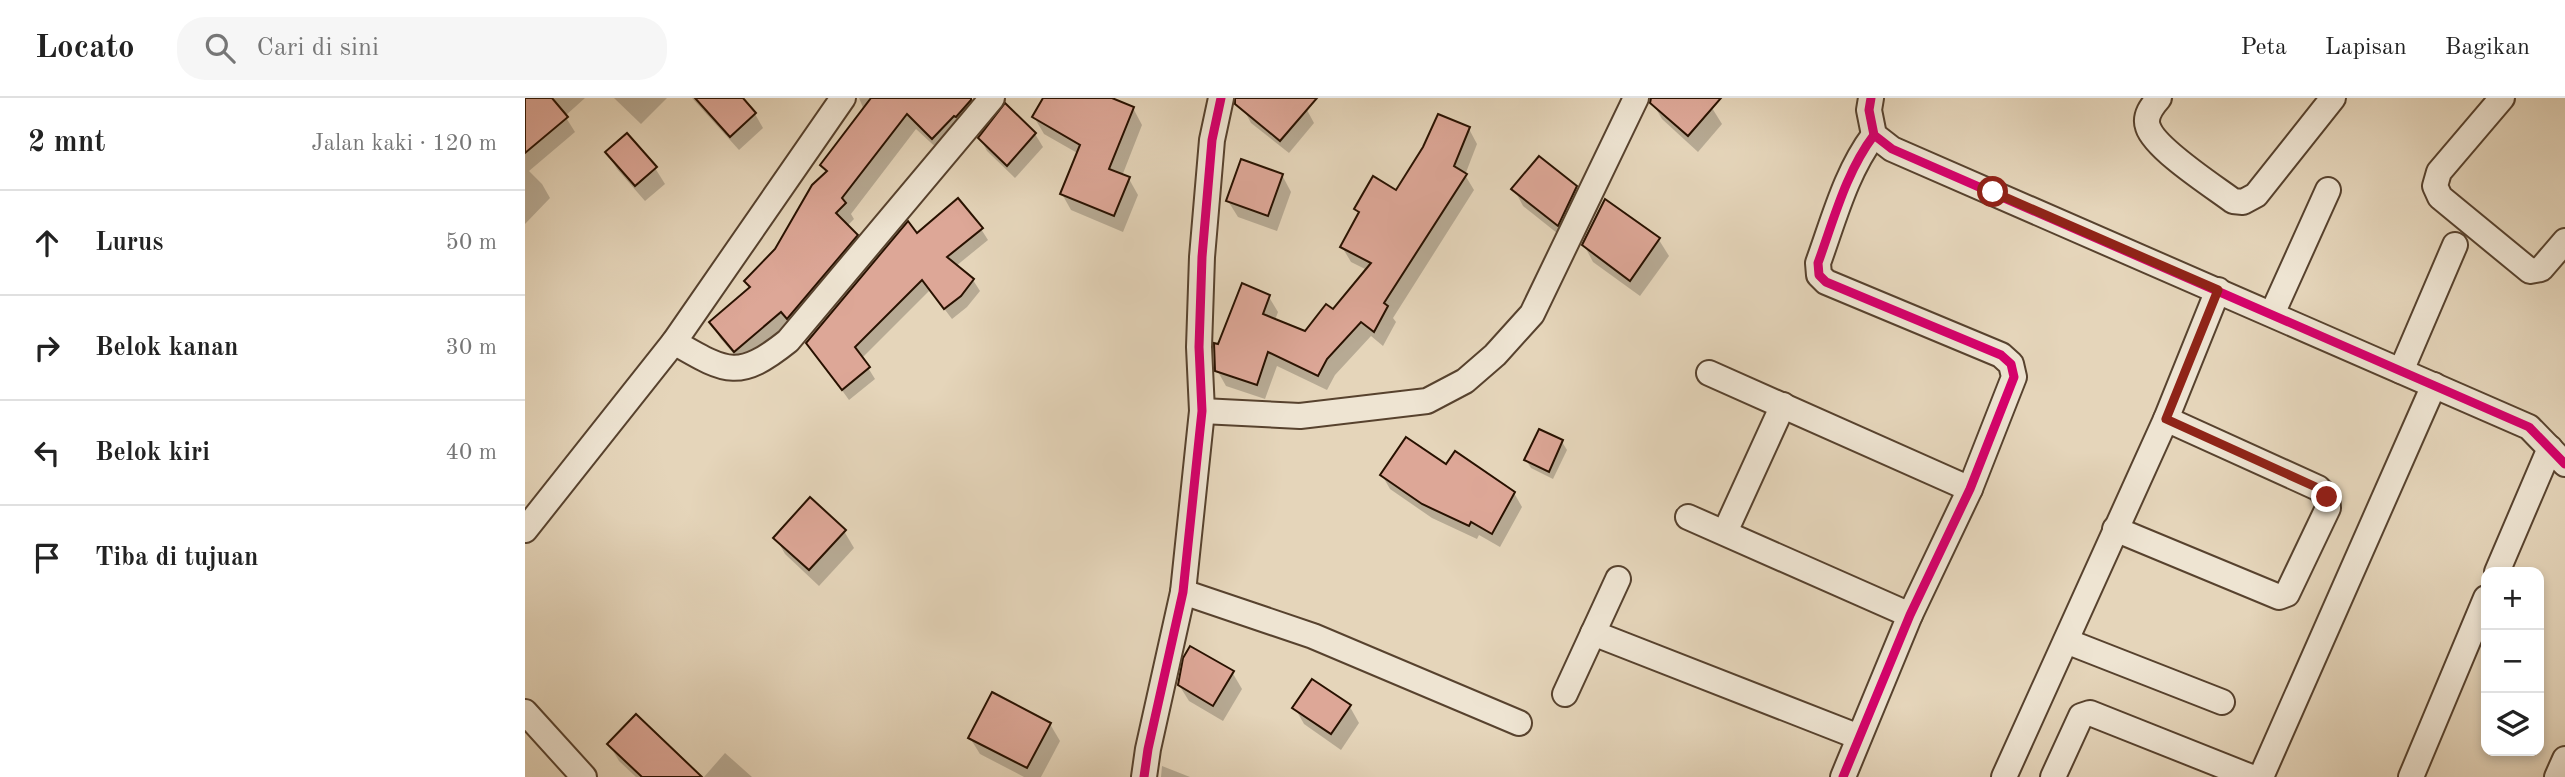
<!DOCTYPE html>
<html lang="id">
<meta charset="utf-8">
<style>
body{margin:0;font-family:"Old Standard TT",serif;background:#f6f6f6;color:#222}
.controls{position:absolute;right:21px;bottom:21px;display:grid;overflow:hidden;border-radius:14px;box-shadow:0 4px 10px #0003}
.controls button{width:63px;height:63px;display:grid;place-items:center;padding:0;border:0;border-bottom:2px solid #e0e0e0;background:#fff;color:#222;font:35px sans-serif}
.stop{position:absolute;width:21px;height:21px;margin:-16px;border:5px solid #8f2418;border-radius:50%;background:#fff}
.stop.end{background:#8f2418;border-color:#fff;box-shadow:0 2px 7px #0008}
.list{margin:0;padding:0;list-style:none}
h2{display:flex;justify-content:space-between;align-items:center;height:91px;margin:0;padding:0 28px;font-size:30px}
h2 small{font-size:23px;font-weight:400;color:#767676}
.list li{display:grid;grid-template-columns:46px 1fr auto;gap:21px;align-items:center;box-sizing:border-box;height:105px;padding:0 28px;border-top:2px solid #e0e0e0}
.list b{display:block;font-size:26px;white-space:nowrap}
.list em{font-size:23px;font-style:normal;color:#767676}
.icon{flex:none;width:38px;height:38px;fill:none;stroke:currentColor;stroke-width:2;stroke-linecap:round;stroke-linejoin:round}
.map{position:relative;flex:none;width:2040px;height:679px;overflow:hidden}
header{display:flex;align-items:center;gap:42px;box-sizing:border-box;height:98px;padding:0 35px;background:#fff;border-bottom:2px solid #e0e0e0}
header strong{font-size:33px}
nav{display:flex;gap:38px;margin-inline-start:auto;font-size:24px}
.search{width:490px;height:63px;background:#f6f6f6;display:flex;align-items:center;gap:18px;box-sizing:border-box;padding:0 24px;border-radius:28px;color:#767676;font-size:26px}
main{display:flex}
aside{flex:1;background:#fff}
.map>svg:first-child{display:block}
</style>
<header>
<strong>Locato</strong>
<div class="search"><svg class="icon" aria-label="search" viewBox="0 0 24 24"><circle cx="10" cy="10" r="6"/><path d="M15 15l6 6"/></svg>Cari di sini</div>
<nav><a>Peta</a><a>Lapisan</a><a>Bagikan</a></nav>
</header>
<main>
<aside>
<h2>2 mnt<small>Jalan kaki · 120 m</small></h2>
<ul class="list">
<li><svg class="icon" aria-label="ahead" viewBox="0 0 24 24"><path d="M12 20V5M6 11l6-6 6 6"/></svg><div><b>Lurus</b></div><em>50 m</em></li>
<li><svg class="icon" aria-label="right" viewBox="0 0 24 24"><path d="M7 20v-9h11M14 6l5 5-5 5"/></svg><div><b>Belok kanan</b></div><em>30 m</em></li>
<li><svg class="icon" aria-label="left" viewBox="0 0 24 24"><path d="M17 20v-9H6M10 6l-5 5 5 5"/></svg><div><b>Belok kiri</b></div><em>40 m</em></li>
<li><svg class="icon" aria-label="arrive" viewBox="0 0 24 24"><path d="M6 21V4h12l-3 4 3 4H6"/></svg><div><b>Tiba di tujuan</b></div></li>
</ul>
</aside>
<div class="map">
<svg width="2040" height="679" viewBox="0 0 2040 679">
<rect width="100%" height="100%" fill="#e5d5ba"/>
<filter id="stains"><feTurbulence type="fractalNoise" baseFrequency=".00286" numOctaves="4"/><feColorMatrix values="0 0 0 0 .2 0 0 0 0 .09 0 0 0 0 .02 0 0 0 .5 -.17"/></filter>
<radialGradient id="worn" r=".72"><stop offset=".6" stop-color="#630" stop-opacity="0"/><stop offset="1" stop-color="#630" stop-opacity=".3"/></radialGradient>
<g fill="#0003">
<polygon points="0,0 60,0 40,18 50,34 4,73 17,86 25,100 0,126"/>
<polygon points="89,0 142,0 116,26"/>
<polygon points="167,0 215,0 230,16 238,30 214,52"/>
<polygon points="334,0 441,0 453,19 417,55 391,31 326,116 329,121 322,128 331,138 340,154 219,268 195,240 186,224 226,190 222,184 251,152 301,75 297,68 339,12"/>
<polygon points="520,0 587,0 608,10 617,27 597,78 604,81 613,97 598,134 546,112 537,96 554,56 519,36 509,19"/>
<polygon points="728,0 767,0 782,12 789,25 764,55 726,25 719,12"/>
<polygon points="1131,0 1176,0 1187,10 1197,26 1173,54 1137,21 1127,4"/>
<polygon points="944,31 952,46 940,77 949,92 868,220 871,224 858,248 846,238 810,277 802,292 752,268 740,301 701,288 692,272 694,248 744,199 753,214 750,222 781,235 808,213 842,172 826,164 817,149 834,117 831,111 872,94"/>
<polygon points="510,36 518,49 490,80 462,53 455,40"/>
<polygon points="82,54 130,70 140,86 120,103 92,71"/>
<polygon points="757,77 766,94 752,133 713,119 703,103"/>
<polygon points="1051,90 1060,106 1042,143 998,108 989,91"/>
<polygon points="1081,103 1134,142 1144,158 1115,198 1068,164 1059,147"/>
<polygon points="456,131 463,142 431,168 448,182 455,193 442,209 427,221 405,192 337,260 350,281 324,302 283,245 392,137"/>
<polygon points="1037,344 1042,352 1028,381 1006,370 1001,362"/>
<polygon points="921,369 989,395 997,409 975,449 954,437 952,441 907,420 865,391 857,377"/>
<polygon points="319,433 329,450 294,488 260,456 251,440"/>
<polygon points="707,574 717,591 698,623 664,603 654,587"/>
<polygon points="825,609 834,625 816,652 779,626 770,610"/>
<polygon points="525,626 535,643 516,679 499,679 455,656 445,640"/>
<polygon points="84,646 175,679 111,679 94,663"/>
<polygon points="200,655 227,679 179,679"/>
<polygon points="637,668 665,679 636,679"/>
</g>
<g fill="#dda797" stroke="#281100" stroke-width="2">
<polygon points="0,0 27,0 43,19 0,55"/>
<polygon points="170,0 218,0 231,15 205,39"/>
<polygon points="346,0 446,0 446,2 431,19 429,18 407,41 382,16 317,100 321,105 311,115 333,137 262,221 256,214 209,254 184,224 225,189 219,183 250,151 287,87 302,73 295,67"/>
<polygon points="518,0 587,0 609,9 584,71 605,79 589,118 535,96 555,47 507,19"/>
<polygon points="710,0 792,0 755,43 710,6"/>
<polygon points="1126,0 1196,0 1163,38 1125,5"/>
<polygon points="480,5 511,35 482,68 453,40"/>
<polygon points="913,16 945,29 929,68 942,76 859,205 863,208 849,234 836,224 802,261 793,278 743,254 732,287 690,273 689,245 693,246 717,185 745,197 738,216 780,233 801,206 808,211 846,165 815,149 834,114 829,111 848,78 871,92 898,49"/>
<polygon points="102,35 132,69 110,88 80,54"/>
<polygon points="1014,58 1052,88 1033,128 986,91"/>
<polygon points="716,61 758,76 743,118 701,103"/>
<polygon points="433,100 458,130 422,159 449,181 436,198 419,211 397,182 330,249 345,269 317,292 281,245 383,123 392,135"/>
<polygon points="1080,101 1135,140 1105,183 1057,147"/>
<polygon points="1014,331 1038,342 1024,374 999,362"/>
<polygon points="881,339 921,366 930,353 990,394 967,436 946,424 944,428 897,406 855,377"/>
<polygon points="285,399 321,432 284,472 248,440"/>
<polygon points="665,548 709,573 688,608 653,587 658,560"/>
<polygon points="787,581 826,607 806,636 767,610"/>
<polygon points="467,594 526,625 502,670 443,640"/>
<polygon points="111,616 177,679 117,679 82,646"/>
</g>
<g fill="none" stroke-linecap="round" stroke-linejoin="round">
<defs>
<g id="street">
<polyline points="1346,0 1344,12 1349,37 1367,51 2004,329 2040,366"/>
<path d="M 1634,0 C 1627,8 1619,18 1623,29 C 1630,51 1688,88 1708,103 L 1718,104 L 1731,97 L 1808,0"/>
<polyline points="1977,0 1914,74 1910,88 1915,99 2005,173 2016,171 2040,143"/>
<polyline points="1747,216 1803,92"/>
<path d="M 149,244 C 201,274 213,283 263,243 L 467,0"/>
<polyline points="1876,273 1930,147"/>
<polyline points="1184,275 1445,391"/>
<polyline points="677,313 775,318 902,303 940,283 970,257 1007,216 1111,0"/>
<polyline points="1163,419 1385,517"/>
<polyline points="1590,431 1754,499 1762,496 1803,410 1802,399 1793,390 1641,321"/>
<polyline points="0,432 149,244 318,0"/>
<polyline points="1200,434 1258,307"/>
<polyline points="1972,474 2025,350"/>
<polyline points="658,494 788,538 994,625"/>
<polyline points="1068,535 1334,639"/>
<polyline points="1541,543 1697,604"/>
<polyline points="1040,596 1093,481"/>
<polyline points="0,614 59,679"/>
<polyline points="619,679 623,651 658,494 677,313 674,249 677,159 687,42 696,0"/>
<path d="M 1318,679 L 1385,517 L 1445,391 L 1489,279 L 1486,266 L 1476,257 L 1301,184 L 1294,177 L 1293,165 C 1309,121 1321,74 1349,37"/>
<polyline points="1479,679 1641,321 1693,192"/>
<polyline points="1528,679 1556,618 1565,615 1726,679"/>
<polyline points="1736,679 1909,287"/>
<polyline points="1886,679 1961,500"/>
<polyline points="2032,679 2040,661"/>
</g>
</defs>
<use href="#street" stroke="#57422e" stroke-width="28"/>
<use href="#street" stroke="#eee4d2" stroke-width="24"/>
<defs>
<g id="cycleway">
<polyline points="1346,0 1344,12 1349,37 1367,51 2004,329 2040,366"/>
<polyline points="619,679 623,651 658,494 677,313 674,249 677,159 687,42 696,0"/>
<path d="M 1318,679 L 1385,517 L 1445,391 L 1489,279 L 1486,266 L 1476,257 L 1301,184 L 1294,177 L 1293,165 C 1309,121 1321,74 1349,37"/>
</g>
</defs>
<use href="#cycleway" stroke="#eee4d2" stroke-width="13"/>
<use href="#cycleway" stroke="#d6006c" stroke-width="9"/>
</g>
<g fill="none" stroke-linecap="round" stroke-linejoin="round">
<polyline stroke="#8f2418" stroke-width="9" points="1468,94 1693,192 1641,321 1793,390 1802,399"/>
</g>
<rect width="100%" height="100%" filter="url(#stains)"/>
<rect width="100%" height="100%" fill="url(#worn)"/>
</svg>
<div class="controls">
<button>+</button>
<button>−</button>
<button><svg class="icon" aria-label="layers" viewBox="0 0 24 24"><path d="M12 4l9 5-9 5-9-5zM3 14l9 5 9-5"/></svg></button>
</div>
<div class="stop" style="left:1468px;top:94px"></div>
<div class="stop end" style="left:1802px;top:399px"></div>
</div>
</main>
